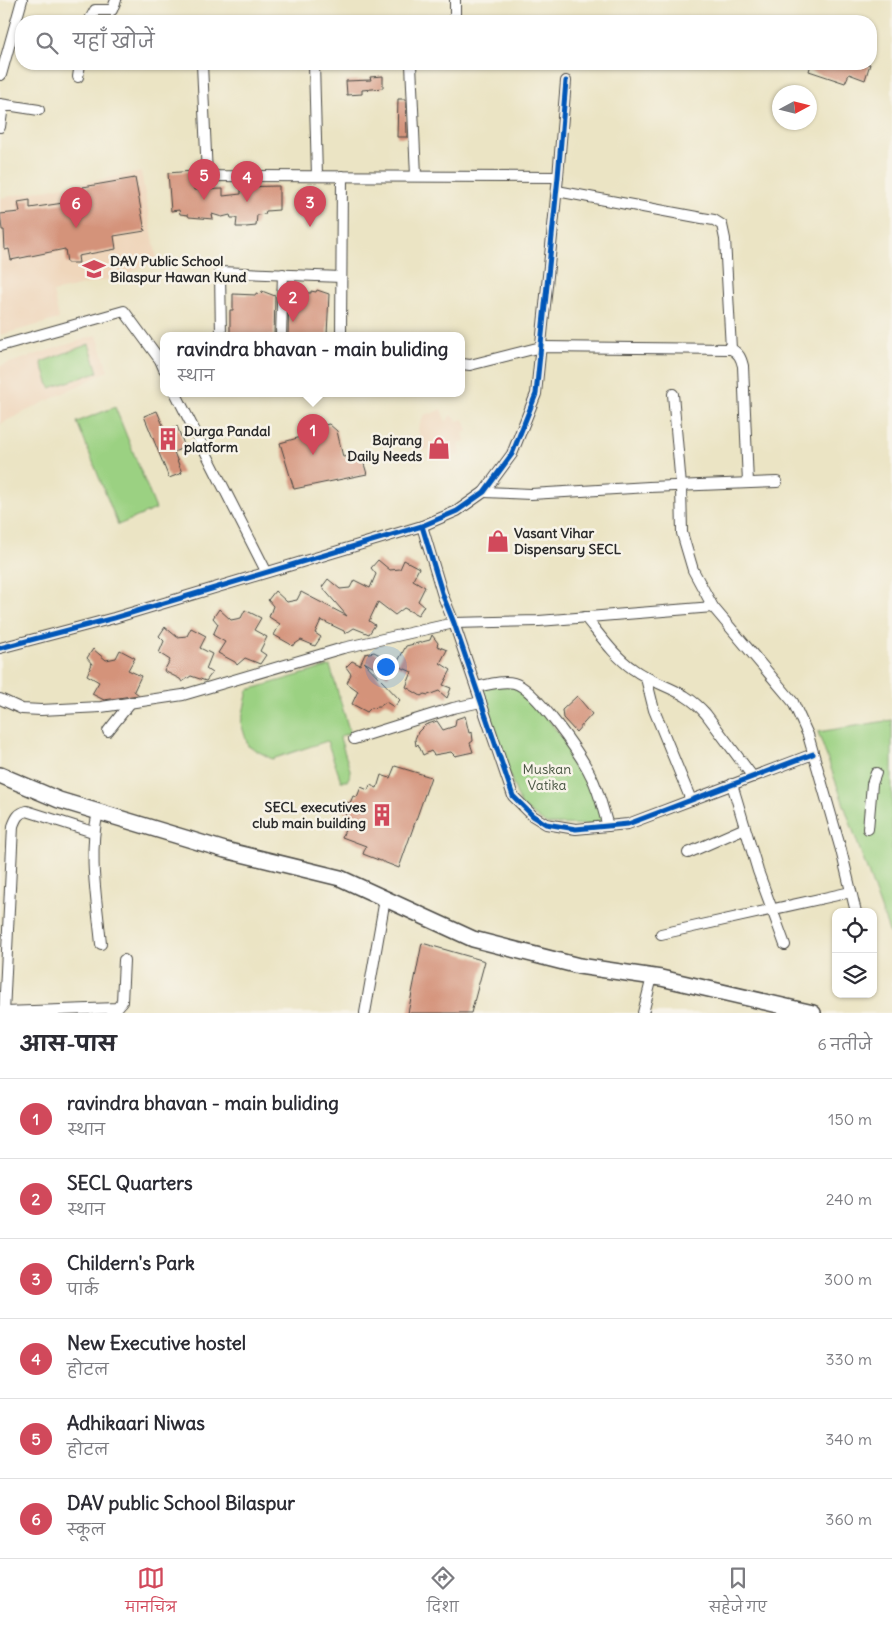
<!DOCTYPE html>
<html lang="hi">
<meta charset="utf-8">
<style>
body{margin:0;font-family:Delius,"Playpen Sans Deva",sans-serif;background:#f7f7f7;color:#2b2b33}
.controls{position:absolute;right:15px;bottom:15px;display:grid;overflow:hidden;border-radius:10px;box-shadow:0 1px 4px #0004}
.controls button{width:45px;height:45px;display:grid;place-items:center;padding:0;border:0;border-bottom:1px solid #e1e1e2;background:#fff;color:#2b2b33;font:25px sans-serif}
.compass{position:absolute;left:772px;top:85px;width:45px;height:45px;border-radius:50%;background:#fff;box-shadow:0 1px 4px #0004;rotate:83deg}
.you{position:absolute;left:385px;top:666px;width:18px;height:18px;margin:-12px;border:4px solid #fff;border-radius:50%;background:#1a73e8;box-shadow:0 0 0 8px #1a73e833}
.badge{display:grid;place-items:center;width:32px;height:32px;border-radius:50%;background:#d1495b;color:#fff;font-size:16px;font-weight:700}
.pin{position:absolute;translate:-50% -41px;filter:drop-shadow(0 1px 2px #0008)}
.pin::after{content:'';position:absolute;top:26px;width:18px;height:15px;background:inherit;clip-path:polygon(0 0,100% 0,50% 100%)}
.popup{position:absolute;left:160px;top:332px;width:305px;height:65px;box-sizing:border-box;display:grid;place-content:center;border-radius:10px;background:#fff;filter:drop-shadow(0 1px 4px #0005);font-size:16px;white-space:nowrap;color:#7c7c81}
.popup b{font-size:19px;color:#2b2b33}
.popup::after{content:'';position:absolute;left:50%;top:100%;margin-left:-10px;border:10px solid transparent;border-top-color:#fff}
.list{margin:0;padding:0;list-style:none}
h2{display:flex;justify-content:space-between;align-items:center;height:65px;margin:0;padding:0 20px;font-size:21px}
h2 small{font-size:16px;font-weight:400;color:#7c7c81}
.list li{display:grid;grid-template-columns:32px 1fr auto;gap:15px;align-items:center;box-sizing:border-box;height:80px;padding:0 20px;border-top:1px solid #e1e1e2}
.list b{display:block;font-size:19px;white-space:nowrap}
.list p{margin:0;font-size:16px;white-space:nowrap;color:#7c7c81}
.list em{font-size:16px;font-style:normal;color:#7c7c81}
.icon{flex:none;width:28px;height:28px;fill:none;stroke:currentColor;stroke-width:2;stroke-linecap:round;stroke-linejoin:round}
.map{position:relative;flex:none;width:892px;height:1013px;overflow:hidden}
.search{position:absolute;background:#fff;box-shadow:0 1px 4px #0004;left:15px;right:15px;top:15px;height:55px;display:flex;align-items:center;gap:12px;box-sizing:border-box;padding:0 18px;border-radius:20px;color:#7c7c81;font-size:19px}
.sheet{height:545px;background:#fff}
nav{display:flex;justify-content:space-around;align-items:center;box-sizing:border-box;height:70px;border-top:1px solid #e1e1e2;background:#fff;font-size:14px;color:#7c7c81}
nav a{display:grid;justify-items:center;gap:2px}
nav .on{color:#d1495b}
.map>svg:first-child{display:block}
</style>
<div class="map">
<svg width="892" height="1013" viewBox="0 0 892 1013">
<rect width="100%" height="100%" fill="#f7f3e8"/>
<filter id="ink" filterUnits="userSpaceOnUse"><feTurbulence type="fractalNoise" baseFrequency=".02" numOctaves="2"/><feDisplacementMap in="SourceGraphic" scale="10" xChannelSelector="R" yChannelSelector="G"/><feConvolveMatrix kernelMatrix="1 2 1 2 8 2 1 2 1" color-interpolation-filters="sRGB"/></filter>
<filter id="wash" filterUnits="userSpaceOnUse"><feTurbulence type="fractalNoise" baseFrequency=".0096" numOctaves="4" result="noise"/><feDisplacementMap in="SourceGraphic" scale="20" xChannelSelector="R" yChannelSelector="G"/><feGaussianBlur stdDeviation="1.12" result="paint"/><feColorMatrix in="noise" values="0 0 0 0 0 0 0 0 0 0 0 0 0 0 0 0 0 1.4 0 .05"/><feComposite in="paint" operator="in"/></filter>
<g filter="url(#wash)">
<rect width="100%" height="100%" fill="#ebe4c4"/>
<g fill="#efd6bb">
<polygon points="141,172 157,259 126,275 53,292 59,319 0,335 0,198"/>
<polygon points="97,335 108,371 0,424 0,366"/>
<polygon points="441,409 446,422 451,415 458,421 464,419 468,431 463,433 465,441 459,444 461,454 446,460 444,454 439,456 432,455 429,449 424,451 418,429 424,415 430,413 431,414"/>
</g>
<g fill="#9bd182" stroke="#637e56">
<polygon points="89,344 98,372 50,388 41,362"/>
<polygon points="115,407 156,509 118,525 77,422"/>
<polygon points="330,666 350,733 341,736 340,738 351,773 347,781 341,781 327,741 272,759 248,746 241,723 248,690"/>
<polygon points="499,683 526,690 592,777 607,825 546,824 521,805 476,687"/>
<polygon points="892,720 892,940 818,732"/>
</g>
<g id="blocks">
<g fill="#d4937a">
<polygon points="811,64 870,64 865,80 849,74 845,83 809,71"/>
<polygon points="383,76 383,88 362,90 362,94 347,95 346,81 371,80 370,77"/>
<polygon points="398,99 406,99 407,137 397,137"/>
<polygon points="193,171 194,190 223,189 223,196 241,194 241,187 279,186 279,210 266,211 265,214 257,215 256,226 246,227 236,227 237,218 231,218 230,215 222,217 212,214 213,219 189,217 188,215 180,214 179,210 171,211 168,173"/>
<polygon points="135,178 145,231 114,236 116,249 78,256 79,263 67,263 65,249 11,260 9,249 5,250 4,230 2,230 0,214 20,212 18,202 30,200 30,208 83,200 83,187"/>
<polygon points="317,290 329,294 327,335 288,336 289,292 311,293 311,291 316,292"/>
<polygon points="262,291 275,296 274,336 230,336 230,310 233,310 233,294 256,295 256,293 261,294"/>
<polygon points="157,411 165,430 177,426 185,447 174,452 182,473 169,478 144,416"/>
<polygon points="329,424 337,431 343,457 361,454 367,474 294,489 280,443 308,435 312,428"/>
<polygon points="378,560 390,570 400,569 404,560 419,568 413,580 425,587 418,601 424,606 418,615 404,608 395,615 378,602 369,621 375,625 369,634 354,628 345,634 344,631 321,620 315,633 321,637 315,646 301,640 292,646 290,644 274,635 280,624 269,617 273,606 268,600 275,591 287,602 297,600 301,592 347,616 322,587 328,579 340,589 350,588 354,580 370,588 376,574 371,568"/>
<polygon points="219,609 231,620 241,618 245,610 261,618 254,630 267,637 260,651 266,655 260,664 245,658 237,665 235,662 218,653 225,642 213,635 218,624 213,618"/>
<polygon points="165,627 177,637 187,636 191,628 206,636 200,648 212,654 206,669 212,673 206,681 191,676 182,682 180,679 164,671 170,660 159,653 164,641 159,636"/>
<polygon points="432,635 438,643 437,646 447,650 440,663 451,670 443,685 451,688 447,698 439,691 428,695 424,694 421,696 406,687 412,672 396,665 406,646 430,640"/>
<polygon points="93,649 106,660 116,658 120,650 135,658 128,670 141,676 134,691 139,695 104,700 92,694 99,682 87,675 92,664 87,658"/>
<polygon points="374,652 384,657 384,663 392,666 388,676 364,662 400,700 394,707 386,702 379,707 371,708 367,712 352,704 358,691 347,683 351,674 346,667 352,661 360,665 365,654"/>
<polygon points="577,696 592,714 576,732 563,718 562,710"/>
<polygon points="465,716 469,733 472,732 473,741 470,743 473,752 455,756 451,752 434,755 431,751 423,755 418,744 416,746 415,739 418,732 425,725 437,721 443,730 455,726 456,719"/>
<polygon points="395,766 431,777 399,868 363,854 366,846 342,837 348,823 345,817 346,813 341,810 345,802 350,803 353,796 357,797 361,787 368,790 370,785 377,788 381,775 390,778"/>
<polygon points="422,943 485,961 471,1013 408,1013"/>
</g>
</g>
</g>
<g filter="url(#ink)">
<use href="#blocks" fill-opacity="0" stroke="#484742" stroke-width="1"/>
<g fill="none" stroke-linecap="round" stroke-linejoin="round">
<defs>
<g id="minor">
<polyline points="455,0 455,21"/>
<polyline points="89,21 95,10 112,10 116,0"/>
<polyline points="202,64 207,176 558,177"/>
<polyline points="314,64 317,176"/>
<polyline points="411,64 416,176"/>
<polyline points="1,75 22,0"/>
<polyline points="78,77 80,64"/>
<polyline points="0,104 39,110"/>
<polyline points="0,127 3,106 10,106"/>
<polyline points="557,191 702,218 714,220 722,225 725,239 731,349"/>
<polyline points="221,336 220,272 341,277"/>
<polyline points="281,336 283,274"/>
<polyline points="341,336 342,176"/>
<polyline points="0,346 124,311 160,360 164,369"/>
<path d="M 462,364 L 470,365 L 541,347 L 731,349 C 739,353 741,358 743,366 L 748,483"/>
<polyline points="176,394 266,571"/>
<polyline points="673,394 681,486 682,533 693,570 713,607 793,702 808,735 841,850 856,912"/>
<polyline points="484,492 531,494 649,487 777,482"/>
<polyline points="422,526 443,596 454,623 513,796 533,816 546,824 576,829 628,824 813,754"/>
<path d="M 585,617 C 600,635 614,656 633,669 C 649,681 668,686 685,696 C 693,701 700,707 706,714 L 753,777"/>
<polyline points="0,648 114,618 422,526 457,511 484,492 512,454 536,394 558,177 566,81"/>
<polyline points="646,678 654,710 691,800"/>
<path d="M 476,687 C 487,685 502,680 514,683 C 535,688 581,755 591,776 C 599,791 603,810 608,826"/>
<polyline points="0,699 22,709 41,710 101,707 183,695 343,648 454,623 539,621 713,607"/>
<polyline points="108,731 131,702"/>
<polyline points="354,739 453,708 481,702"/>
<polyline points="732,784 758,871 785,945"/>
<path d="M 98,812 C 88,854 97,901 101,944"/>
<polyline points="868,829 872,784 876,773"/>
<polyline points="688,853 745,828"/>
<polyline points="661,934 851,892"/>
<polyline points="5,1012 117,1008 122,1002 124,960"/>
<path d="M 4,1013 L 13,826 C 16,818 18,813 27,811 L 93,832"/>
<polyline points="365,1013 385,899"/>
<polyline points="643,1013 652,977"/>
</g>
<polyline id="primary" points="0,775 59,800 225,850 340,878 473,939 579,966 661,978 813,1013"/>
</defs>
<use href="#minor" stroke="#484742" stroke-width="12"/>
<use href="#primary" stroke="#484742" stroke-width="18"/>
<use href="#minor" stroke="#fff" stroke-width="10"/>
<use href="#primary" stroke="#fff" stroke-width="15"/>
<defs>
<g id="cycleway">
<polyline points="422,526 443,596 454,623 513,796 533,816 546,824 576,829 628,824 813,754"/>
<polyline points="0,648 114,618 422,526 457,511 484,492 512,454 536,394 558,177 566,81"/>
</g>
</defs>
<use href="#cycleway" stroke="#f7f3e8" stroke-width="8"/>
<use href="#cycleway" stroke="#0057b8" stroke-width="5"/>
</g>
</g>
<defs>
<symbol id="school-bare" viewBox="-9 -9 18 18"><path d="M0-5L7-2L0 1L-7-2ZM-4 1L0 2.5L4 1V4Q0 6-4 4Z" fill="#d1495b" stroke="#f7f3e8" stroke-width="2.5" paint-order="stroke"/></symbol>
<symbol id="building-bare" viewBox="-9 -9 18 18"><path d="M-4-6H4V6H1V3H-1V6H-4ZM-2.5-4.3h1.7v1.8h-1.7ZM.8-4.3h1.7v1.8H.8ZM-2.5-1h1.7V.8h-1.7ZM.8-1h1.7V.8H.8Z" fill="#d1495b" stroke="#f7f3e8" stroke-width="2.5" paint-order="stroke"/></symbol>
<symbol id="shop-bare" viewBox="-9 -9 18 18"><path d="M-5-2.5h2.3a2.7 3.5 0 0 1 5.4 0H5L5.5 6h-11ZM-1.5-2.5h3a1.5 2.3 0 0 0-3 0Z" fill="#d1495b" stroke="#f7f3e8" stroke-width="2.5" paint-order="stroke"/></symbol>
</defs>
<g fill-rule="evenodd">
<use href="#school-bare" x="78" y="253" width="32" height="32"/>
<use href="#building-bare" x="152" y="423" width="32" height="32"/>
<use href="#shop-bare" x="423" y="432" width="32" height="32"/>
<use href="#shop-bare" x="482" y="525" width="32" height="32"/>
<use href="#building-bare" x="366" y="799" width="32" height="32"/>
</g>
<g text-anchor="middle" stroke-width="5" stroke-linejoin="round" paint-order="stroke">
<g font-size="14" font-weight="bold" fill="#2b2b2b" stroke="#f7f3e8" text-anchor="start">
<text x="110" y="266">DAV Public School<tspan x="110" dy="16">Bilaspur Hawan Kund</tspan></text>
<text x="184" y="436">Durga Pandal<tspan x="184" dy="16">platform</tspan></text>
<text x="422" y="445" text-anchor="end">Bajrang<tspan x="422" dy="16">Daily Needs</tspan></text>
<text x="514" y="538">Vasant Vihar<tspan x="514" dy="16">Dispensary SECL</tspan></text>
<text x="366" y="812" text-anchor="end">SECL executives<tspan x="366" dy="16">club main building</tspan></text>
</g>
<g font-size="14" fill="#475441" stroke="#f7f3e8">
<text x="547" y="774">Muskan<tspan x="547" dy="16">Vatika</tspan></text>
</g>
</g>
</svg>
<div class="controls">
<button><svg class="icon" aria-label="locate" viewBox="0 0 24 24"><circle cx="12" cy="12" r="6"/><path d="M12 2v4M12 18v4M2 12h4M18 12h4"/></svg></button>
<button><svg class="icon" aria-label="layers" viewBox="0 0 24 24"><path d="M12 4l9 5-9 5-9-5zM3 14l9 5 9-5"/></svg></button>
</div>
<svg class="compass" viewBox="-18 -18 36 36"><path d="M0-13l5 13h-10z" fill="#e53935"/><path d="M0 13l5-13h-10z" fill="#7c7c81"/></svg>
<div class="you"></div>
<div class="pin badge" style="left:313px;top:455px">1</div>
<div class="popup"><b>ravindra bhavan - main buliding</b>स्थान</div>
<div class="pin badge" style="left:293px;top:322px">2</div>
<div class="pin badge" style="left:310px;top:227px">3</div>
<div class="pin badge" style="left:247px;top:202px">4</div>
<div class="pin badge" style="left:204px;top:200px">5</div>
<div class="pin badge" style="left:76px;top:228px">6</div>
<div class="search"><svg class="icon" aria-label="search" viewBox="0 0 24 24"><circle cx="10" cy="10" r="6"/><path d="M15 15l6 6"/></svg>यहाँ खोजें</div>
</div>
<section class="sheet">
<h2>आस-पास<small>6 नतीजे</small></h2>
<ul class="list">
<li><span class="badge">1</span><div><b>ravindra bhavan - main buliding</b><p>स्थान</p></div><em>150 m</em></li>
<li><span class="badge">2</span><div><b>SECL Quarters</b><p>स्थान</p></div><em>240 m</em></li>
<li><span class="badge">3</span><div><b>Childern's Park</b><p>पार्क</p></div><em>300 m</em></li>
<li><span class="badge">4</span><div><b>New Executive hostel</b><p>होटल</p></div><em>330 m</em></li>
<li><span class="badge">5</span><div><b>Adhikaari Niwas</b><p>होटल</p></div><em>340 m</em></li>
<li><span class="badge">6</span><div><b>DAV public School Bilaspur</b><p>स्कूल</p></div><em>360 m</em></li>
</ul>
</section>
<nav>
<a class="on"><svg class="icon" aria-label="map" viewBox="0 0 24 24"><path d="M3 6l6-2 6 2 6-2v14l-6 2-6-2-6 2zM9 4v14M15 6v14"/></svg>मानचित्र</a>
<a><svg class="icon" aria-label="directions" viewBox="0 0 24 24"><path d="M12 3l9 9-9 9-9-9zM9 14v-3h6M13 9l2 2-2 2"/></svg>दिशा</a>
<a><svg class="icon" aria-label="saved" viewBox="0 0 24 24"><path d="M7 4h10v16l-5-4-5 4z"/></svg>सहेजे गए</a>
</nav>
